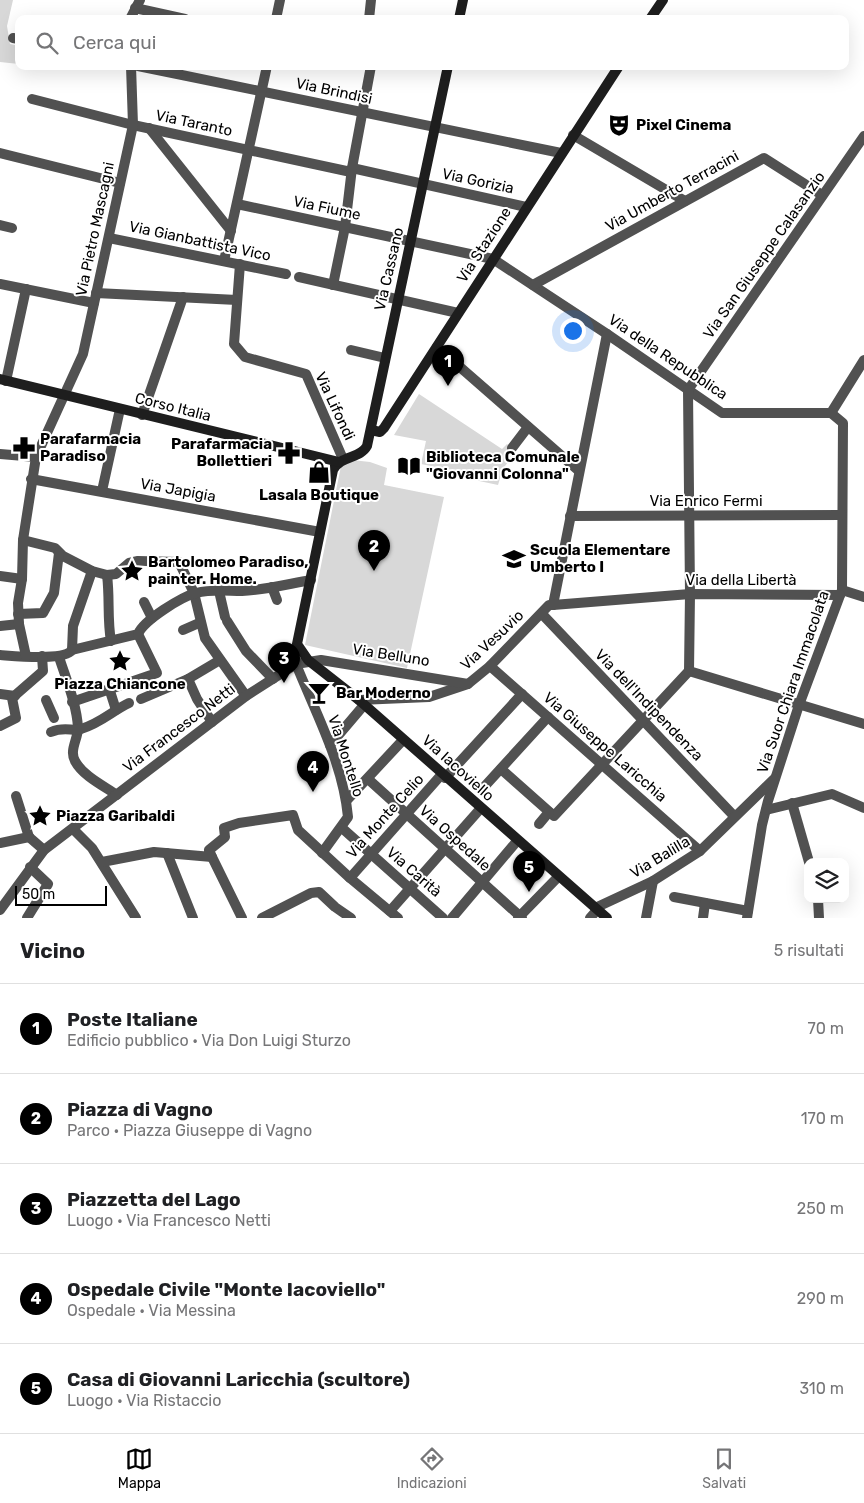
<!DOCTYPE html>
<html lang="it">
<meta charset="utf-8">
<style>
body{margin:0;font-family:Rubik,sans-serif;background:#f6f6f6;color:#202124}
.controls{position:absolute;right:15px;bottom:15px;display:grid;overflow:hidden;border-radius:10px;box-shadow:0 5px 20px #0002}
.controls button{width:45px;height:45px;display:grid;place-items:center;padding:0;border:0;border-bottom:1px solid #e0e0e0;background:#fff;color:#202124;font:25px sans-serif}
.scale{position:absolute;left:15px;bottom:12px;width:92px;box-sizing:border-box;padding-left:5px;border:2px solid #000;border-top:0;font-size:14px;line-height:18px;white-space:nowrap;color:#000;-webkit-text-stroke:4px #fff;paint-order:stroke}
.you{position:absolute;left:572px;top:330px;width:18px;height:18px;margin:-12px;border:4px solid #fff;border-radius:50%;background:#1a73e8;box-shadow:0 0 0 8px #1a73e833}
.badge{display:grid;place-items:center;width:32px;height:32px;border-radius:50%;background:#000;color:#fff;font-size:16px;font-weight:700}
.pin{position:absolute;translate:-50% -41px;filter:drop-shadow(0 1px 2px #0008)}
.pin::after{content:'';position:absolute;top:26px;width:18px;height:15px;background:inherit;clip-path:polygon(0 0,100% 0,50% 100%)}
.list{margin:0;padding:0;list-style:none}
h2{display:flex;justify-content:space-between;align-items:center;height:65px;margin:0;padding:0 20px;font-size:21px}
h2 small{font-size:16px;font-weight:400;color:#757577}
.list li{display:grid;grid-template-columns:32px 1fr auto;gap:15px;align-items:center;box-sizing:border-box;height:90px;padding:0 20px;border-top:1px solid #e0e0e0}
.list b{display:block;font-size:19px;white-space:nowrap}
.list p{margin:0;font-size:16px;white-space:nowrap;color:#757577}
.list em{font-size:16px;font-style:normal;color:#757577}
.icon{flex:none;width:28px;height:28px;fill:none;stroke:currentColor;stroke-width:2;stroke-linecap:round;stroke-linejoin:round}
.map{position:relative;flex:none;width:864px;height:918px;overflow:hidden}
.search{position:absolute;background:#fff;box-shadow:0 5px 20px #0002;left:15px;right:15px;top:15px;height:55px;display:flex;align-items:center;gap:12px;box-sizing:border-box;padding:0 18px;border-radius:10px;color:#757577;font-size:19px}
.sheet{height:515px;background:#fff}
nav{display:flex;justify-content:space-around;align-items:center;box-sizing:border-box;height:70px;border-top:1px solid #e0e0e0;background:#fff;font-size:14px;color:#757577}
nav a{display:grid;justify-items:center;gap:2px}
nav .on{color:#000}
.map>svg:first-child{display:block}
</style>
<div class="map">
<svg width="864" height="918" viewBox="0 0 864 918">
<rect width="100%" height="100%" fill="#fff"/>
<g fill="#d8d8d8">
<polygon points="0,0 13,0 7,26 10,44 19,46 19,64 0,62"/>
<polygon points="419,394 502,449 507,444 516,452 505,466 504,472 502,472 498,485 465,478 466,473 421,464 426,441 394,435"/>
<polygon points="352,460 370,462 387,468 384,485 444,497 407,668 305,645 341,466"/>
</g>
<g fill="none" stroke-linecap="round" stroke-linejoin="round">
<g stroke="#515151" stroke-width="10">
<polyline points="135,8 185,19"/>
<polyline points="130,19 140,0"/>
<polyline points="276,19 280,0"/>
<polyline points="369,19 371,0"/>
<polyline points="13,38 19,39"/>
<polyline points="138,66 561,153"/>
<polyline points="32,99 133,125 351,172"/>
<polyline points="149,128 231,231"/>
<polyline points="573,135 685,201"/>
<polyline points="0,153 120,183"/>
<polyline points="352,168 526,207"/>
<polyline points="237,204 493,259 607,334 722,413 831,413 843,423 842,590 799,705 768,801 762,825 747,918"/>
<polyline points="0,225 12,228"/>
<polyline points="109,238 286,274"/>
<polyline points="224,261 267,66"/>
<polyline points="240,264 234,344 245,357 306,374 343,459"/>
<polyline points="299,277 458,313"/>
<polyline points="0,284 94,303"/>
<polyline points="333,285 345,227 352,168 371,66"/>
<polyline points="533,285 764,158 822,195"/>
<polyline points="96,293 237,300"/>
<polyline points="437,347 579,471"/>
<polyline points="351,350 385,358"/>
<polyline points="6,381 26,289"/>
<polyline points="688,390 864,136"/>
<polyline points="688,390 690,594 689,671"/>
<polyline points="831,413 864,360"/>
<polyline points="142,415 183,297"/>
<polyline points="512,448 528,427"/>
<polyline points="0,454 36,457"/>
<polyline points="31,479 320,532"/>
<polyline points="102,491 120,409"/>
<polyline points="570,516 842,515"/>
<polyline points="23,540 55,548 63,556 92,571 107,575 116,574 129,563 138,561 179,562 194,593 205,638 246,696"/>
<path d="M 107,575 C 110,598 107,619 111,641"/>
<polyline points="0,576 22,579"/>
<polyline points="272,587 277,600"/>
<polyline points="842,590 864,597"/>
<polyline points="219,591 225,617"/>
<polyline points="144,602 152,618"/>
<polyline points="553,605 607,334"/>
<polyline points="18,614 43,613 54,593 59,553"/>
<polyline points="542,614 734,816"/>
<polyline points="227,621 246,651 273,679"/>
<polyline points="0,626 19,624"/>
<polyline points="183,630 199,623"/>
<polyline points="72,650 73,626 92,571"/>
<path d="M 0,655 C 15,656 64,661 72,650 L 138,634 C 144,620 181,597 196,593 C 212,589 227,591 242,591 C 265,590 288,584 311,580"/>
<polyline points="26,656 19,624 18,603 22,579 23,540 36,457 83,354 133,125 131,66"/>
<path d="M 59,657 C 66,679 77,705 78,728 C 78,739 69,750 75,761 C 83,776 104,786 117,795"/>
<path d="M 296,664 C 316,714 343,763 348,817 L 322,853"/>
<polyline points="490,666 700,851"/>
<polyline points="689,671 864,724"/>
<polyline points="188,679 197,699 212,722"/>
<polyline points="109,688 116,710"/>
<polyline points="0,694 15,696"/>
<polyline points="141,699 188,679 220,660"/>
<polyline points="46,700 54,718"/>
<polyline points="359,700 429,697 468,684 490,666 549,605 553,605 690,594 840,595"/>
<polyline points="72,702 157,673 138,634"/>
<polyline points="0,726 16,718 12,698 43,671 42,656"/>
<path d="M 51,732 C 65,726 73,732 81,729 C 101,723 112,711 129,703"/>
<polyline points="330,745 364,705"/>
<polyline points="501,769 554,816 689,671"/>
<polyline points="445,778 522,694"/>
<polyline points="368,779 522,918"/>
<polyline points="484,787 548,717"/>
<polyline points="16,796 29,837"/>
<polyline points="347,800 403,740"/>
<polyline points="792,803 809,862"/>
<polyline points="766,810 832,794 864,808"/>
<polyline points="539,824 549,812"/>
<polyline points="342,828 443,918"/>
<polyline points="73,829 92,848 136,918"/>
<polyline points="29,837 44,850"/>
<polyline points="0,843 29,837"/>
<polyline points="167,853 193,918"/>
<polyline points="212,857 242,918"/>
<polyline points="102,862 154,852 212,857 209,850 225,837 224,828 239,823 293,815 298,830 350,878 398,918"/>
<polyline points="350,878 442,774"/>
<polyline points="674,897 748,911"/>
<polyline points="818,899 819,918"/>
<polyline points="595,908 653,881 700,851 774,779"/>
<polyline points="0,910 44,850 246,696 296,664 321,660 468,684"/>
<polyline points="390,911 481,808"/>
<polyline points="27,918 48,884 30,867"/>
<polyline points="262,918 311,893 319,892 335,907 351,918"/>
<polyline points="452,918 517,841"/>
<polyline points="518,918 558,877"/>
<polyline points="590,918 597,910"/>
<polyline points="646,918 653,881"/>
<polyline points="703,918 705,903"/>
</g>
<g stroke="#1e1e1e" stroke-width="10">
<polyline points="459,19 463,0"/>
<polyline points="650,19 663,0"/>
<path d="M 448,66 L 367,446 C 360,459 341,455 333,470 L 297,644 L 308,660 L 359,700 L 607,918"/>
<polyline points="0,379 339,462"/>
<polyline points="371,430 380,432 384,428 619,66"/>
</g>
</g>
<defs>
<symbol id="theatre-bare" viewBox="-9 -9 18 18"><path d="M-5-5.5Q0-4 5-5.5V0Q5 5 0 6Q-5 5-5 0ZM-3.3-2.5H-1v1.5H-3.3ZM1-2.5H3.3v1.5H1ZM-2.8 1Q0 5.5 2.8 1Z" fill="#000" stroke="#fff" stroke-width="2.5" paint-order="stroke"/></symbol>
<symbol id="pharmacy-bare" viewBox="-9 -9 18 18"><path d="M-2-6h4v4h4v4h-4v4h-4v-4h-4v-4h4Z" fill="#000" stroke="#fff" stroke-width="2.5" paint-order="stroke"/></symbol>
<symbol id="library-bare" viewBox="-9 -9 18 18"><path d="M-6-4Q-3-5.5-.7-3.5V5Q-3 3-6 4ZM6-4Q3-5.5 .7-3.5V5Q3 3 6 4Z" fill="#000" stroke="#fff" stroke-width="2.5" paint-order="stroke"/></symbol>
<symbol id="shop-bare" viewBox="-9 -9 18 18"><path d="M-5-2.5h2.3a2.7 3.5 0 0 1 5.4 0H5L5.5 6h-11ZM-1.5-2.5h3a1.5 2.3 0 0 0-3 0Z" fill="#000" stroke="#fff" stroke-width="2.5" paint-order="stroke"/></symbol>
<symbol id="school-bare" viewBox="-9 -9 18 18"><path d="M0-5L7-2L0 1L-7-2ZM-4 1L0 2.5L4 1V4Q0 6-4 4Z" fill="#000" stroke="#fff" stroke-width="2.5" paint-order="stroke"/></symbol>
<symbol id="sight-bare" viewBox="-9 -9 18 18"><path d="M0-6L1.8-2.2L6-1.7L2.9 1.2L3.7 5.4L0 3.3L-3.7 5.4L-2.9 1.2L-6-1.7L-1.8-2.2Z" fill="#000" stroke="#fff" stroke-width="2.5" paint-order="stroke"/></symbol>
<symbol id="bar-bare" viewBox="-9 -9 18 18"><path d="M-6-5H6L.8 .8V4.5H3.5V6h-7V4.5H-.8V.8Z" fill="#000" stroke="#fff" stroke-width="2.5" paint-order="stroke"/></symbol>
</defs>
<g fill-rule="evenodd">
<use href="#theatre-bare" x="603" y="109" width="32" height="32"/>
<use href="#pharmacy-bare" x="8" y="432" width="32" height="32"/>
<use href="#pharmacy-bare" x="273" y="437" width="32" height="32"/>
<use href="#library-bare" x="393" y="450" width="32" height="32"/>
<use href="#shop-bare" x="303" y="456" width="32" height="32"/>
<use href="#school-bare" x="498" y="543" width="32" height="32"/>
<use href="#sight-bare" x="116" y="555" width="32" height="32"/>
<use href="#sight-bare" x="104" y="645" width="32" height="32"/>
<use href="#bar-bare" x="303" y="677" width="32" height="32"/>
<use href="#sight-bare" x="24" y="800" width="32" height="32"/>
</g>
<g text-anchor="middle" stroke-width="4" stroke-linejoin="round" paint-order="stroke">
<g font-size="15" fill="#000" stroke="#fff">
<text transform="translate(334 91) rotate(12)" y="5">Via Brindisi</text>
<text transform="translate(194 123) rotate(12)" y="5">Via Taranto</text>
<text transform="translate(478 181) rotate(12)" y="5">Via Gorizia</text>
<text transform="translate(672 191) rotate(-29)" y="5">Via Umberto Terracini</text>
<text transform="translate(327 208) rotate(12)" y="5">Via Fiume</text>
<text transform="translate(95 229) rotate(-78)" y="5">Via Pietro Mascagni</text>
<text transform="translate(200 241) rotate(12)" y="5">Via Gianbattista Vico</text>
<text transform="translate(484 245) rotate(-57)" y="5">Via Stazione</text>
<text transform="translate(764 255) rotate(-55)" y="5">Via San Giuseppe Calasanzio</text>
<text transform="translate(389 269) rotate(-77)" y="5">Via Cassano</text>
<text transform="translate(668 357) rotate(34)" y="5">Via della Repubblica</text>
<text transform="translate(335 406) rotate(65)" y="5">Via Lifondi</text>
<text transform="translate(173 407) rotate(14)" y="5">Corso Italia</text>
<text transform="translate(178 490) rotate(10)" y="5">Via Japigia</text>
<text x="706" y="506">Via Enrico Fermi</text>
<text x="741" y="585">Via della Libertà</text>
<text transform="translate(492 640) rotate(-43)" y="5">Via Vesuvio</text>
<text transform="translate(391 655) rotate(9)" y="5">Via Belluno</text>
<text transform="translate(793 682) rotate(-71)" y="5">Via Suor Chiara Immacolata</text>
<text transform="translate(649 705) rotate(46)" y="5">Via dell'Indipendenza</text>
<text transform="translate(179 728) rotate(-37)" y="5">Via Francesco Netti</text>
<text transform="translate(605 747) rotate(41)" y="5">Via Giuseppe Laricchia</text>
<text transform="translate(346 756) rotate(72)" y="5">Via Montello</text>
<text transform="translate(458 768) rotate(42)" y="5">Via Iacoviello</text>
<text transform="translate(385 816) rotate(-48)" y="5">Via Monte Celio</text>
<text transform="translate(455 838) rotate(42)" y="5">Via Ospedale</text>
<text transform="translate(660 857) rotate(-31)" y="5">Via Balilla</text>
<text transform="translate(414 872) rotate(41)" y="5">Via Carità</text>
</g>
<g font-size="15" font-weight="bold" fill="#000" stroke="#fff" text-anchor="start">
<text x="636" y="130">Pixel Cinema</text>
<text x="40" y="444">Parafarmacia<tspan x="40" dy="17">Paradiso</tspan></text>
<text x="272" y="449" text-anchor="end">Parafarmacia<tspan x="272" dy="17">Bollettieri</tspan></text>
<text x="426" y="462">Biblioteca Comunale<tspan x="426" dy="17">"Giovanni Colonna"</tspan></text>
<text x="319" y="500" text-anchor="middle">Lasala Boutique</text>
<text x="530" y="555">Scuola Elementare<tspan x="530" dy="17">Umberto I</tspan></text>
<text x="148" y="567">Bartolomeo Paradiso,<tspan x="148" dy="17">painter. Home.</tspan></text>
<text x="120" y="689" text-anchor="middle">Piazza Chiancone</text>
<text x="336" y="698">Bar Moderno</text>
<text x="56" y="821">Piazza Garibaldi</text>
</g>
</g>
</svg>
<div class="controls">
<button><svg class="icon" aria-label="layers" viewBox="0 0 24 24"><path d="M12 4l9 5-9 5-9-5zM3 14l9 5 9-5"/></svg></button>
</div>
<div class="scale">50 m</div>
<div class="you"></div>
<div class="pin badge" style="left:448px;top:386px">1</div>
<div class="pin badge" style="left:374px;top:571px">2</div>
<div class="pin badge" style="left:284px;top:683px">3</div>
<div class="pin badge" style="left:313px;top:792px">4</div>
<div class="pin badge" style="left:529px;top:892px">5</div>
<div class="search"><svg class="icon" aria-label="search" viewBox="0 0 24 24"><circle cx="10" cy="10" r="6"/><path d="M15 15l6 6"/></svg>Cerca qui</div>
</div>
<section class="sheet">
<h2>Vicino<small>5 risultati</small></h2>
<ul class="list">
<li><span class="badge">1</span><div><b>Poste Italiane</b><p>Edificio pubblico · Via Don Luigi Sturzo</p></div><em>70 m</em></li>
<li><span class="badge">2</span><div><b>Piazza di Vagno</b><p>Parco · Piazza Giuseppe di Vagno</p></div><em>170 m</em></li>
<li><span class="badge">3</span><div><b>Piazzetta del Lago</b><p>Luogo · Via Francesco Netti</p></div><em>250 m</em></li>
<li><span class="badge">4</span><div><b>Ospedale Civile &quot;Monte Iacoviello&quot;</b><p>Ospedale · Via Messina</p></div><em>290 m</em></li>
<li><span class="badge">5</span><div><b>Casa di Giovanni Laricchia (scultore)</b><p>Luogo · Via Ristaccio</p></div><em>310 m</em></li>
</ul>
</section>
<nav>
<a class="on"><svg class="icon" aria-label="map" viewBox="0 0 24 24"><path d="M3 6l6-2 6 2 6-2v14l-6 2-6-2-6 2zM9 4v14M15 6v14"/></svg>Mappa</a>
<a><svg class="icon" aria-label="directions" viewBox="0 0 24 24"><path d="M12 3l9 9-9 9-9-9zM9 14v-3h6M13 9l2 2-2 2"/></svg>Indicazioni</a>
<a><svg class="icon" aria-label="saved" viewBox="0 0 24 24"><path d="M7 4h10v16l-5-4-5 4z"/></svg>Salvati</a>
</nav>
